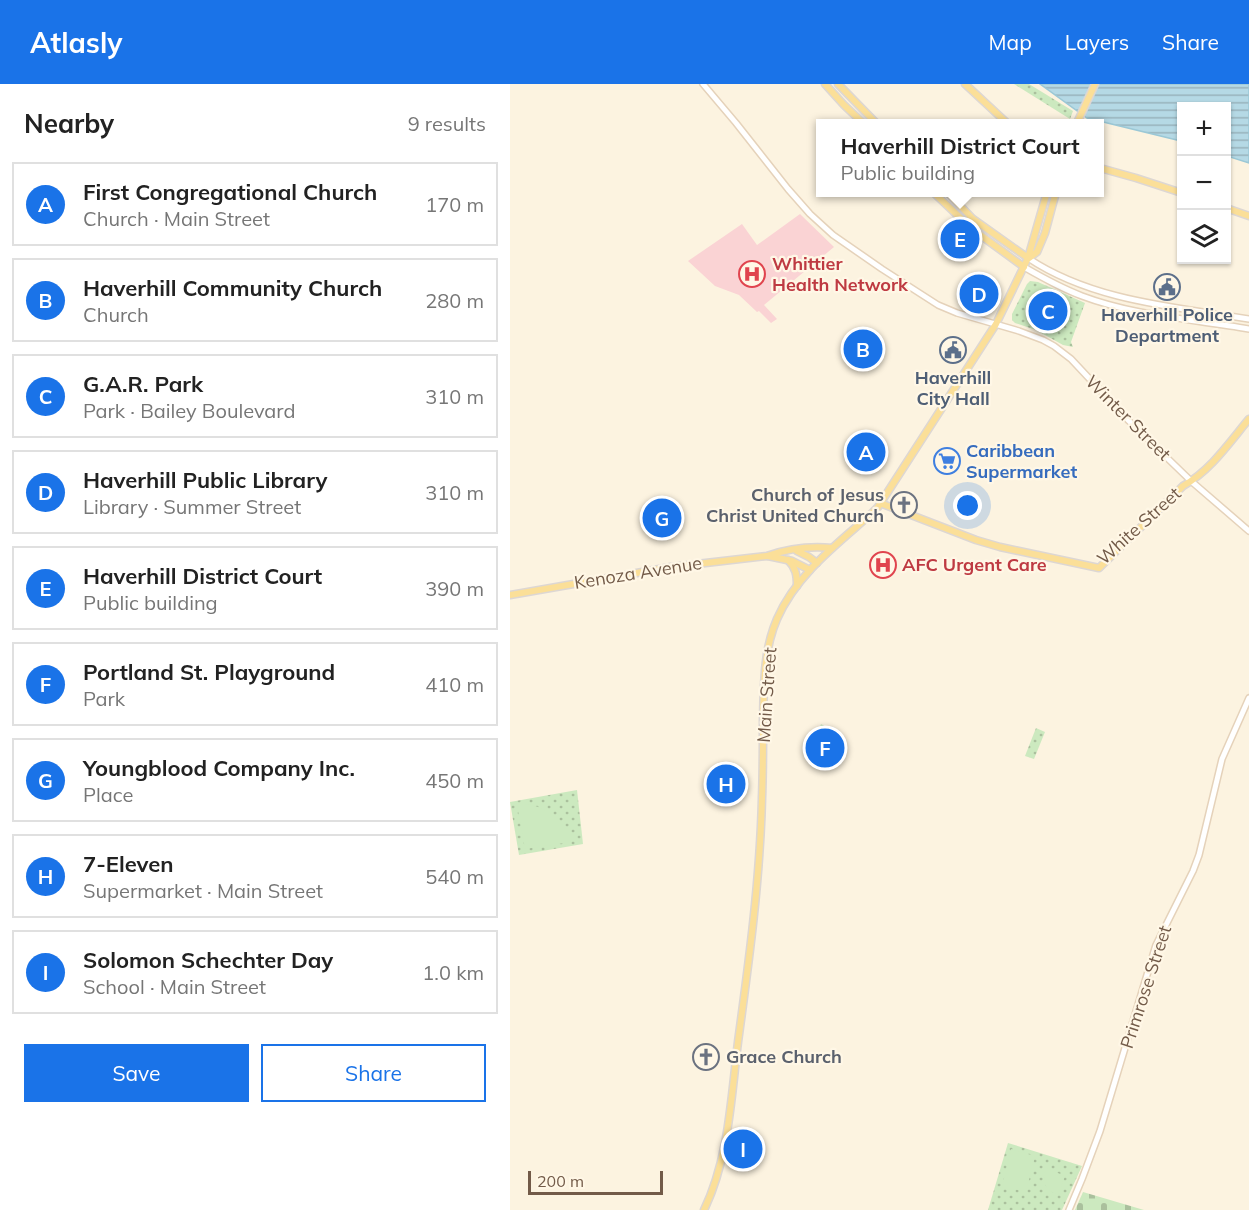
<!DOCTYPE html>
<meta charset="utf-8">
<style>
body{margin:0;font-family:Mulish,sans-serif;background:#f6f6f6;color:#222}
.controls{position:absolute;right:18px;top:18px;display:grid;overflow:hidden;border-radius:0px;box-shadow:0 2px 4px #0004}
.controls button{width:54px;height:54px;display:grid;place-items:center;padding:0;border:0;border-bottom:2px solid #e0e0e0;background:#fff;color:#222;font:30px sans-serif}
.scale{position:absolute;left:18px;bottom:15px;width:135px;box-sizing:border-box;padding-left:6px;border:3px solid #725a48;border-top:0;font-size:16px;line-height:21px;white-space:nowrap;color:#725a48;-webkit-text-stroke:4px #fff7e6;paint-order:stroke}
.you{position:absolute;left:458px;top:422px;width:21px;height:21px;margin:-15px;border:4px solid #fff;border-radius:50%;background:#1a73e8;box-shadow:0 0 0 9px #1a73e833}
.badge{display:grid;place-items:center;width:39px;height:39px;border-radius:50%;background:#1a73e8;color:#fff;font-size:20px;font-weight:700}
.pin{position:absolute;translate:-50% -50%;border:3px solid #fff;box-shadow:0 2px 6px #0006}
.popup{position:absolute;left:306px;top:35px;width:288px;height:78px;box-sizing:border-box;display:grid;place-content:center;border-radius:0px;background:#fff;filter:drop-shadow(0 2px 4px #0005);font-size:20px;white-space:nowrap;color:#767676}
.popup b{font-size:22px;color:#222}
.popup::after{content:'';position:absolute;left:50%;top:100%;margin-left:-12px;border:12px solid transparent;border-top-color:#fff}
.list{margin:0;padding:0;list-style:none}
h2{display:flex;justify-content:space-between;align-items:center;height:78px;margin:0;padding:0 24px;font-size:26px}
h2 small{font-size:20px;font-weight:400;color:#767676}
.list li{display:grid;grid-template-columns:39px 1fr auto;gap:18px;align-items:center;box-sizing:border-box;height:84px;margin:0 12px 12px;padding:0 12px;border:2px solid #e0e0e0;border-radius:0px}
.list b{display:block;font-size:22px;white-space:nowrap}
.list p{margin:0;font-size:20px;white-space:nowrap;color:#767676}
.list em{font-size:20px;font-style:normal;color:#767676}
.actions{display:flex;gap:12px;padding:18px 24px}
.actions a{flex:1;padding:14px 0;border:2px solid #1a73e8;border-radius:0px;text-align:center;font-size:21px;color:#1a73e8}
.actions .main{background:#1a73e8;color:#fff}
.icon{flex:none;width:33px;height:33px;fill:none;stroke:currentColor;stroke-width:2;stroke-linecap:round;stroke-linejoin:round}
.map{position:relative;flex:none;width:739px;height:1126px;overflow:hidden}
header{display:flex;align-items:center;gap:36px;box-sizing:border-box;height:84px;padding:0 30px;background:#1a73e8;color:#fff}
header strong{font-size:28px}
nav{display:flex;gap:33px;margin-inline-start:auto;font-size:21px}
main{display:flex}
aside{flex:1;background:#fff}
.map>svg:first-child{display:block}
</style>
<header>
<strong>Atlasly</strong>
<nav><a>Map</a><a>Layers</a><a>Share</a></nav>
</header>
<main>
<aside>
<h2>Nearby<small>9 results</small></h2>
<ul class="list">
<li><span class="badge">A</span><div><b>First Congregational Church</b><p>Church · Main Street</p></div><em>170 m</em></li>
<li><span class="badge">B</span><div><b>Haverhill Community Church</b><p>Church</p></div><em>280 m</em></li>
<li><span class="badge">C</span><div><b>G.A.R. Park</b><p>Park · Bailey Boulevard</p></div><em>310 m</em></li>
<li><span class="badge">D</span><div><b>Haverhill Public Library</b><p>Library · Summer Street</p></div><em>310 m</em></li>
<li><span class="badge">E</span><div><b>Haverhill District Court</b><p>Public building</p></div><em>390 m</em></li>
<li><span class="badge">F</span><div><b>Portland St. Playground</b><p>Park</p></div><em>410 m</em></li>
<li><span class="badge">G</span><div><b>Youngblood Company Inc.</b><p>Place</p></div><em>450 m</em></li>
<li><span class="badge">H</span><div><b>7-Eleven</b><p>Supermarket · Main Street</p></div><em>540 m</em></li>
<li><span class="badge">I</span><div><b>Solomon Schechter Day</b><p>School · Main Street</p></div><em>1.0 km</em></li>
</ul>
<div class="actions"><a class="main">Save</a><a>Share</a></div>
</aside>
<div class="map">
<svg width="739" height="1126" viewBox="0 0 739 1126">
<defs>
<pattern id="grass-dots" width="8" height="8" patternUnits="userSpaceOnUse" patternTransform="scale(1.5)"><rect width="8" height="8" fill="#cce9bf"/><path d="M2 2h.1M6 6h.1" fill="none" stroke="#aac09d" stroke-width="1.8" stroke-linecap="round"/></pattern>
<pattern id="cemetery-stones" width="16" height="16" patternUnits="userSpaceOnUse" patternTransform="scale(1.5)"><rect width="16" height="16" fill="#cce9bf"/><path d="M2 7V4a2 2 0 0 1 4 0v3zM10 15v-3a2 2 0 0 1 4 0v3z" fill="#aac09d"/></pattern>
<pattern id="water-rules" width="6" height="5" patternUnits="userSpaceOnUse" patternTransform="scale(1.5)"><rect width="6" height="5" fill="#b5d9e5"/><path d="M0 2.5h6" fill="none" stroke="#98b3bc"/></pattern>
</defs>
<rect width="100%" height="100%" fill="#fcf3e0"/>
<polygon fill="#fad3d4" points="290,130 324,163 254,221 267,235 261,239 249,227 247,228 229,211 205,202 178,177 232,140 247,161"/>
<g fill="url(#grass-dots)">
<polygon points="504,0 519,0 563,27 560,35"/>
<polygon points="520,197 528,198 575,219 561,258 563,263 553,261 526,246 505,239 502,236 502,230 517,200"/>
<polygon points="311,640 330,651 319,682 299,676"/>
<polygon points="526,644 535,648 524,675 515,672"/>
<polygon points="67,706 73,760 9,771 0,718"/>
<polygon points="498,1059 572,1082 552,1126 478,1126"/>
</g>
<polygon fill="url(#cemetery-stones)" points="573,1108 634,1126 565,1126"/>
<g fill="#cce9bf">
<path d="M 16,720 C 37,723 56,737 61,758 L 15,765 L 7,721 Z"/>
<polygon points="501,1065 525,1072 516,1108 492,1102"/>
<path d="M 536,1084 L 555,1092 L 548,1111 C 534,1106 532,1098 536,1084 Z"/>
</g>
<polygon fill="url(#water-rules)" stroke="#9bc8d6" stroke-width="1.5" points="530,0 739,0 739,79 717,72 716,22 672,22 671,57 577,34"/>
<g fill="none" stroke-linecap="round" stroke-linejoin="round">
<defs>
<g id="secondary">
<polyline points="193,0 226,39 278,105 300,130 323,151 372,185 428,221 447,229 509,247 533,256 544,262 561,275 619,337 681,397 739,447"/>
<path d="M 518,174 C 582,217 665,223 739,235"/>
<path d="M 514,183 C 533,194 551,204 572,212 C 625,232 683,235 739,245"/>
<polyline points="559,1126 572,1095 590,1047 646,861 683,787 689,771 712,675 739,614"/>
</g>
<g id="primary">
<polyline points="315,0 334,21 353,39"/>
<polyline points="328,0 366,39"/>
<polyline points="455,0 497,39"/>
<polyline points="567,39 585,0"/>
<polyline points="590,84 626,94 672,109"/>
<polyline points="423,108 462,145 514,183"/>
<polyline points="437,108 463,135 518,174"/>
<polyline points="716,124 739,132"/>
<polyline points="519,174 527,168 535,149 546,108"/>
<path d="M 370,419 L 466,456 L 490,463 L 589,484 L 673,402 C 701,386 719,359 739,335"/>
<polyline points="287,467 299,473 307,479"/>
<polyline points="258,472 282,477 300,486"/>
<path d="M 278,476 C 286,484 287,491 287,502"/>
<path d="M 0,511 L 161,483 L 257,472 C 277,465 301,462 322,464"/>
<path d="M 194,1126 C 219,1074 221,1014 228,958 C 239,877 250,796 252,714 C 253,689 253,663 253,637 C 254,603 253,567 267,535 C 286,491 326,461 360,431 L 368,423 L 486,240 L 518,174 L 537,108"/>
</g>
</defs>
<use href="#secondary" stroke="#e5d2ba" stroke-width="8"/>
<use href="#primary" stroke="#ddd7d3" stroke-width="9"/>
<use href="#secondary" stroke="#fff" stroke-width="5"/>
<use href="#primary" stroke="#fbdf98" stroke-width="6"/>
</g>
<defs>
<symbol id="hospital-ring" viewBox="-11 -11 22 22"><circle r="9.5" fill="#fff7e6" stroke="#e0444e" stroke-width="1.5"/><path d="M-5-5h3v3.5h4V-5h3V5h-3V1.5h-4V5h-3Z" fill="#e0444e"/></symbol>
<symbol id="civic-ring" viewBox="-11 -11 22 22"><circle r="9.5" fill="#fff7e6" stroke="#5c6f8a" stroke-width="1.5"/><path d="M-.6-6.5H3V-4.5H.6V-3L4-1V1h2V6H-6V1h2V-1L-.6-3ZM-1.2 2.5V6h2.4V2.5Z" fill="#5c6f8a"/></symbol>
<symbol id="supermarket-ring" viewBox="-11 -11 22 22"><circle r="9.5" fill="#fff7e6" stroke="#3f7fe0" stroke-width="1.5"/><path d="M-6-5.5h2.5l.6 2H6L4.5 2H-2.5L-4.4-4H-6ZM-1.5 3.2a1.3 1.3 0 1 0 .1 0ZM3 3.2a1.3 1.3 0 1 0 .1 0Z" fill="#3f7fe0"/></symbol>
<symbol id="church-ring" viewBox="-11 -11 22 22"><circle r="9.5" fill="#fff7e6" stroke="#6b7280" stroke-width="1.5"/><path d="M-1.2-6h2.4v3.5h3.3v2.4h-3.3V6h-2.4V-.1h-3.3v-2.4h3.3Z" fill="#6b7280"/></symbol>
</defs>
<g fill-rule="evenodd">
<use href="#hospital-ring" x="227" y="175" width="30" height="30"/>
<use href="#civic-ring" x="642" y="188" width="30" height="30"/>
<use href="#civic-ring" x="428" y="251" width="30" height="30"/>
<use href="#supermarket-ring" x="422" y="362" width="30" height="30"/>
<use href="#church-ring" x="379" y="406" width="30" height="30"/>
<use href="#hospital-ring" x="358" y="466" width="30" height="30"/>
<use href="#church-ring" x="181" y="958" width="30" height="30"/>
</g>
<g text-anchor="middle" stroke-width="4.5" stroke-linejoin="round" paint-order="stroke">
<g font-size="18" font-weight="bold" fill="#be3a42" stroke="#fff7e6" text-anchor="start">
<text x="262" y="186">Whittier<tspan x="262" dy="21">Health Network</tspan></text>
<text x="392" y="487">AFC Urgent Care</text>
</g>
<g font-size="18" font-weight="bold" fill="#4e5e75" stroke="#fff7e6">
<text x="657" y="237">Haverhill Police<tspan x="657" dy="21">Department</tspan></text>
<text x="443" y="300">Haverhill<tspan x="443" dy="21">City Hall</tspan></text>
</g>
<g font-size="18" fill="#725a48" stroke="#fff7e6">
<text transform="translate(618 334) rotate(45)" y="6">Winter Street</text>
<text transform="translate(629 442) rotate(-42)" y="6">White Street</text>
<text transform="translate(128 489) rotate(-9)" y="6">Kenoza Avenue</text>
<text transform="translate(257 611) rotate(-86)" y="6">Main Street</text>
<text transform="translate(636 903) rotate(-72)" y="6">Primrose Street</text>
</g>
<g font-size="18" font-weight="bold" fill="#366cbe" stroke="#fff7e6" text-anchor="start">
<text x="456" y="373">Caribbean<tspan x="456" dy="21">Supermarket</tspan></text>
</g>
<g font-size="18" font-weight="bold" fill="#5b616d" stroke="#fff7e6" text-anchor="end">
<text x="374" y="417">Church of Jesus<tspan x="374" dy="21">Christ United Church</tspan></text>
<text x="216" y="979" text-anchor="start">Grace Church</text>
</g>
</g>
</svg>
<div class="controls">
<button>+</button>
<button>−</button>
<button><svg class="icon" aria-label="layers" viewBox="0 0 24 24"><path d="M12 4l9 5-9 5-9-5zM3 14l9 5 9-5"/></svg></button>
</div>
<div class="scale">200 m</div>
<div class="you"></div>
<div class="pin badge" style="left:356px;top:368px">A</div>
<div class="pin badge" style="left:353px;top:265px">B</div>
<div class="pin badge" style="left:538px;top:227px">C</div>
<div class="pin badge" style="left:469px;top:210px">D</div>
<div class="pin badge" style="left:450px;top:155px">E</div>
<div class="popup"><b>Haverhill District Court</b>Public building</div>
<div class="pin badge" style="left:315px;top:664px">F</div>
<div class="pin badge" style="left:152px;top:434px">G</div>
<div class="pin badge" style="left:216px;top:700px">H</div>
<div class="pin badge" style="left:233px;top:1065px">I</div>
</div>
</main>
